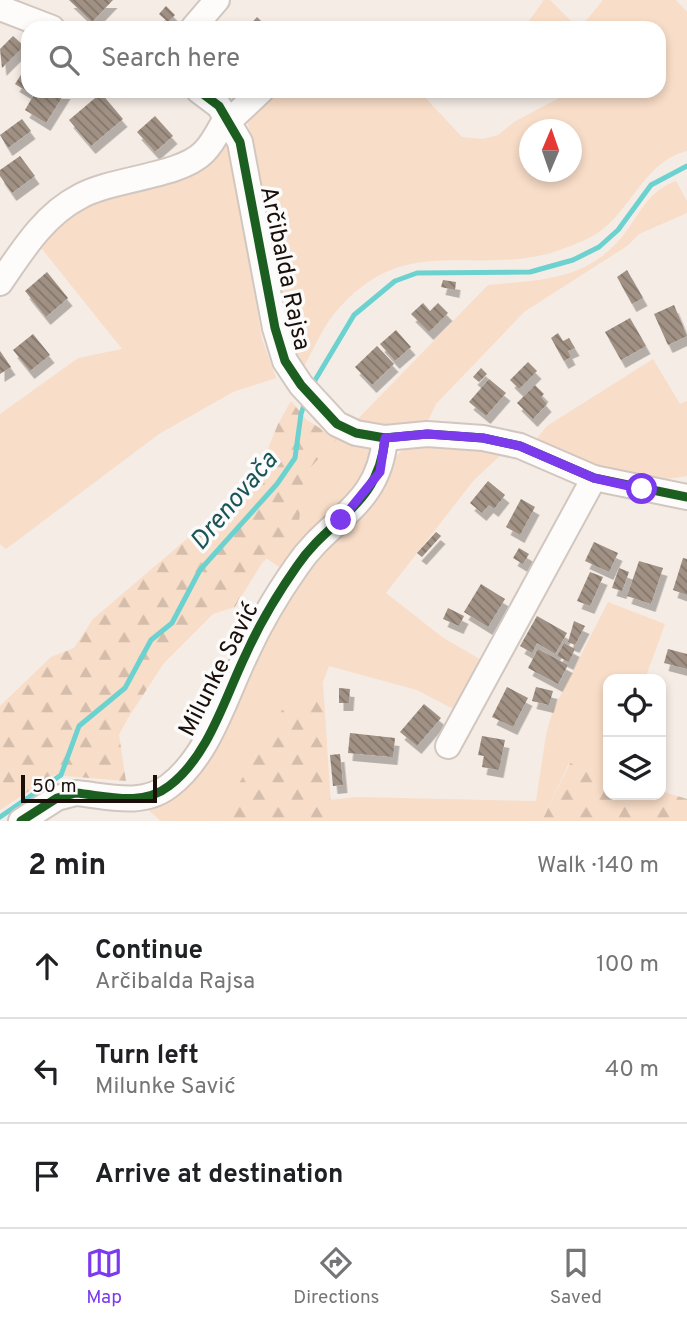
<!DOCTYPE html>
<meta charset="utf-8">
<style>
body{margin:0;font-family:Overpass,sans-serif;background:#f6f6f6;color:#202124}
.controls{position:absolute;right:21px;bottom:21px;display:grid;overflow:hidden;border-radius:14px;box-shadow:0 4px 10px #0003}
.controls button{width:63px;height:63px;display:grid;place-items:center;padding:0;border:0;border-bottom:2px solid #e0e0e0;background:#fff;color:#202124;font:35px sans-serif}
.compass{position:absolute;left:519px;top:119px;width:63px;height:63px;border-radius:50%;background:#fff;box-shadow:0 4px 10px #0003;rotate:2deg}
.scale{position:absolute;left:21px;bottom:18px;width:136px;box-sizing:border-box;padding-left:7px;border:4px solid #1a1009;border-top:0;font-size:19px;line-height:24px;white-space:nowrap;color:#1a1009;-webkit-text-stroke:5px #fbfbfb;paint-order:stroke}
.stop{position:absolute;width:21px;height:21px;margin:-16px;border:5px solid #7c3aed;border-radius:50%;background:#fff}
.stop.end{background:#7c3aed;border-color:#fff;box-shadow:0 2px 7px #0008}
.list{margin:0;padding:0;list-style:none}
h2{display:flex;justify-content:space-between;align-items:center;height:91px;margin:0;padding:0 28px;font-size:30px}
h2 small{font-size:23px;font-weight:400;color:#757577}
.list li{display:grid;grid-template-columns:46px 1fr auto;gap:21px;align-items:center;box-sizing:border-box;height:105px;padding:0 28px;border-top:2px solid #e0e0e0}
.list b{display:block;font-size:26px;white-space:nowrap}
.list p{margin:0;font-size:23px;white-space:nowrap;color:#757577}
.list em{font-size:23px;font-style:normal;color:#757577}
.icon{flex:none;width:38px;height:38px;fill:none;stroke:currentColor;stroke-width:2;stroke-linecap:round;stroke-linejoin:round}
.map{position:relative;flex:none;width:687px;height:821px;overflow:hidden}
.search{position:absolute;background:#fff;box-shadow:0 4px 10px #0003;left:21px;right:21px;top:21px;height:77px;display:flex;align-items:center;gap:18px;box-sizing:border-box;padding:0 24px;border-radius:21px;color:#757577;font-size:26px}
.sheet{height:406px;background:#fff}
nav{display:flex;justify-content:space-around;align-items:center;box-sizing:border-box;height:98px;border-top:2px solid #e0e0e0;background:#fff;font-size:19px;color:#757577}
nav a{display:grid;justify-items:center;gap:4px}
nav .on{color:#7c3aed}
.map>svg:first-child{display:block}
</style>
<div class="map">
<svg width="687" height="821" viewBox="0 0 687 821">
<defs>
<pattern id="forest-firs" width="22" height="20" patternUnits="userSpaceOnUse" patternTransform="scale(1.75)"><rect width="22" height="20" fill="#f8ddc8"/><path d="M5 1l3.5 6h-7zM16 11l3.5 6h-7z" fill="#d4bdaa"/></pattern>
<pattern id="building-back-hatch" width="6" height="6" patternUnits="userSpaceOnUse" patternTransform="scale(1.75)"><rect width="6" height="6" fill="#a09184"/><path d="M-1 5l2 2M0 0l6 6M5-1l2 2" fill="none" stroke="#82756a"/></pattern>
<filter id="shadow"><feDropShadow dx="4.5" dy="8" stdDeviation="0" flood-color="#0004"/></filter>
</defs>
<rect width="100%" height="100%" fill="#f5ece5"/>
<g fill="#f8ddc8" fill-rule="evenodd">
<polygon points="544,0 550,0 578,28 524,28"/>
<path d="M 603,0 L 676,0 L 687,12 L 687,151 C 641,162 629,219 589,238 C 574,245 554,253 538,256 C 460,271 403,237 339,308 C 323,325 313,351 301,372 L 284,318 L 247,118 L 269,91 L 340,91 L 344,95 L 348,91 L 419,91 L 462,137 L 483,139 L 498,135 L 514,122 L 559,98 L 552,91 L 659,91 L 659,28 L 580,28 ZM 530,130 L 572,130 L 572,172 L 530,172 Z"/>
<polygon points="224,140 229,143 262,339 276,378 233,392 159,434 6,549 0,544 0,414 78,358 122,349 38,244 68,212"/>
<path d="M 676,181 L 687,201 L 687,213 L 639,234 L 627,246 L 524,312 L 436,404 L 426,425 L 401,430 L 353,424 L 488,285 C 539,280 585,281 621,238 C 641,214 645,193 676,181 Z"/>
<path d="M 653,359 L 680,404 L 687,401 L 687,476 C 633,488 583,461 534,442 L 547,426 Z"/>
<polygon points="337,439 372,450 374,470 282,569 266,558 293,534 303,483 309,469"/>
<polygon points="425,442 503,453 474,480 386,593 442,637 488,664 459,712 417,690 329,666 323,682 282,710 217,821 161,821 146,808 253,656 301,574 382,487 397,455 404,449"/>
<polygon points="608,602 665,624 645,679 608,679 608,775 569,763 542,821 332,821 330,800 356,797 536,801 546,735 553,710"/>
</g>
<g fill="url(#forest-firs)">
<polygon points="291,401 307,420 337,439 309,469 303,483 299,521 293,534 262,563 235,607 213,614 164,663 128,718 119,735 126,781 54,775 0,810 0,706 51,657 74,648 93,619 216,514 260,468 278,424"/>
<polygon points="323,682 332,821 217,821 282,710"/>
<polygon points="570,763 608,775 608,795 661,795 661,791 687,799 687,821 542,821"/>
</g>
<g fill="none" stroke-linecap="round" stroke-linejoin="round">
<g stroke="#6cd2d0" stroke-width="5">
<polyline points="311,387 354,315 395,281 417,273 530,272 573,260 599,247 618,230 651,185 687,166"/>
<polyline points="0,817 61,775 79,726 125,688 151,640 172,623 200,570 277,484 295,458 301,414 306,399"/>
</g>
</g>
<g fill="url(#building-back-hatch)" filter="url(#shadow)">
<polygon points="69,0 113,0 92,22"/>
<polygon points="166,6 175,15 168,22 159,14"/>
<polygon points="257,17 268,28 247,28"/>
<polygon points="13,36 24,46 2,68 0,49"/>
<polygon points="26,67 28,68 28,92 15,84"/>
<polygon points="36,91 66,91 46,123 25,110"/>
<polygon points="101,93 123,119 91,146 69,120"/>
<polygon points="155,116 173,136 155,152 137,132"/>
<polygon points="22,119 31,131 8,148 0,135"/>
<polygon points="20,156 35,176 12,193 0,176 0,170"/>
<polygon points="627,270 643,298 632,304 617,277"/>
<polygon points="47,272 68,298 46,317 25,291"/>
<polygon points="443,280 456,282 455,290 441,287"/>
<polygon points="423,303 430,311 438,303 448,313 429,332 411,314"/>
<polygon points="674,305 687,336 668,345 654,314"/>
<polygon points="630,318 646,346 621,360 605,332"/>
<polygon points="396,330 411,347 395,361 380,344"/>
<polygon points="558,333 563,341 569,338 575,348 568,351 571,357 564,361 551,338"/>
<polygon points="33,334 50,355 30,371 13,350"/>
<polygon points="377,346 394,364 372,385 355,367"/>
<polygon points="0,351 11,367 0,374"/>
<polygon points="528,362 537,371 519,389 510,380"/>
<polygon points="481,368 487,374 479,382 473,377"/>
<polygon points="489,379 506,393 486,416 469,402"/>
<polygon points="535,385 544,394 541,397 547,404 533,419 517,403"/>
<polygon points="488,481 505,495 494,509 489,505 482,513 470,503"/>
<polygon points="521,499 535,507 520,535 506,527"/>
<polygon points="436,532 441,536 422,557 417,553"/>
<polygon points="594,542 618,553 609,572 585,561"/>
<polygon points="519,548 529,554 523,564 513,558"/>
<polygon points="683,558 687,559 687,595 673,590"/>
<polygon points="639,561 663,568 651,604 627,596"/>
<polygon points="619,568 629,572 622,591 612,588"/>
<polygon points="590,572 603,577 590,606 577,601"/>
<polygon points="481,584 505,599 488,627 464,612"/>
<polygon points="448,608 464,616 459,626 443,619"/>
<polygon points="537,616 567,633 555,654 537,643 532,653 520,646"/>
<polygon points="574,621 585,626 575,645 568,642"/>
<polygon points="564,643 575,649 569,662 557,656"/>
<polygon points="538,649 568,665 558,684 528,668"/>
<polygon points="668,649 687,654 687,669 664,663"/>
<polygon points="507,687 528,698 513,727 492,717"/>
<polygon points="536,687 553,691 549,705 532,701"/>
<polygon points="339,688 350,689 349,703 339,703"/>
<polygon points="424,704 441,718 417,746 400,732"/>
<polygon points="350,733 395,738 393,757 348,753"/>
<polygon points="482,736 505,740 499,770 482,767 484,756 478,755"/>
<polygon points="340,754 343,785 333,786 330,755"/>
</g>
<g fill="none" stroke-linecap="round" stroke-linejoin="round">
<defs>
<g id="minor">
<polyline points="0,8 52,28"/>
<polyline points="193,28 217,0"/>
<polyline points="199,91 219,106 240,142 275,328 285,361 301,385 337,424 356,433 385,438 427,434 483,438 520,446 594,478 687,497"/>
<polyline points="229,121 261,91"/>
<path d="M 0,283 C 22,251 44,215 79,197 C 112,178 180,177 204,152 C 214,142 220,128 227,116"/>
<polyline points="448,746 594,478"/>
<path d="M 21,821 L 57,798 L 76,793 C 107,796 142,807 169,786 C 209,756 225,697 246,654 C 260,623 278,593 297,566 C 330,517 379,507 385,438"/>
</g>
</defs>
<use href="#minor" stroke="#d1c7c0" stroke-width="28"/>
<use href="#minor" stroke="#fefcfb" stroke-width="24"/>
<defs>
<g id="cycleway">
<polyline points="199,91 219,106 240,142 275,328 285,361 301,385 337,424 356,433 385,438 427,434 483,438 520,446 594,478 687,497"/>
<path d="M 21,821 L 57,798 L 76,793 C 107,796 142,807 169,786 C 209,756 225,697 246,654 C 260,623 278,593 297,566 C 330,517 379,507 385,438"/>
</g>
</defs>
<use href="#cycleway" stroke="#fbfbfb" stroke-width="13"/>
<use href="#cycleway" stroke="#1b5e20" stroke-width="9"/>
</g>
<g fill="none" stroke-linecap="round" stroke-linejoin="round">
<polyline stroke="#7c3aed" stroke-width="9" points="341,520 380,472 385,438 428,434 483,438 520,446 594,478 642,489"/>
</g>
<g text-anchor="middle" stroke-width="7" stroke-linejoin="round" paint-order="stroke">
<g font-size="24" fill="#1a1009" stroke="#fbfbfb">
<text transform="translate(286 268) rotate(78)" y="8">Arčibalda Rajsa</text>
<text transform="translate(218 669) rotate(-63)" y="8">Milunke Savić</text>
</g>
<g font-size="26" font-style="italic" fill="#1a5555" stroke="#fbfbfb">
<text transform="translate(233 500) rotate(-50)" y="9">Drenovača</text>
</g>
</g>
</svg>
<div class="controls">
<button><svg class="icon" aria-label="locate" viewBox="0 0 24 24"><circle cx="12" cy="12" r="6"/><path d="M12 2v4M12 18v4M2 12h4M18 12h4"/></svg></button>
<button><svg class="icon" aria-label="layers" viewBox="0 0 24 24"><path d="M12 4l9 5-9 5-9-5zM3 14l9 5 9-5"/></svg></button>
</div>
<svg class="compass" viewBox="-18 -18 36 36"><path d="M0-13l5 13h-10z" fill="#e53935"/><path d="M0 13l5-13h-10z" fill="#757577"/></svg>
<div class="scale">50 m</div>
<div class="stop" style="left:642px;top:489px"></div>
<div class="stop end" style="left:341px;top:520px"></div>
<div class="search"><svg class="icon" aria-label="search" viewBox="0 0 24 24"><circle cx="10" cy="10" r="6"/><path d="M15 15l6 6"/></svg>Search here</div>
</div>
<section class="sheet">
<h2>2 min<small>Walk · 140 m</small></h2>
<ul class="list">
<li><svg class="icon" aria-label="ahead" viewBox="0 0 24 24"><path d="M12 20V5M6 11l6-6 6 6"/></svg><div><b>Continue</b><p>Arčibalda Rajsa</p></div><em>100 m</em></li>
<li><svg class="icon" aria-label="left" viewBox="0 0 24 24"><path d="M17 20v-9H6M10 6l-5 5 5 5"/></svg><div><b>Turn left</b><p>Milunke Savić</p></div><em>40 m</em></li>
<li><svg class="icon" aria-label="arrive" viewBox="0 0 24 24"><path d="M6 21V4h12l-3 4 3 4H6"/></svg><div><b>Arrive at destination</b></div></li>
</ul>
</section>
<nav>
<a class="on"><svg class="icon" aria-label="map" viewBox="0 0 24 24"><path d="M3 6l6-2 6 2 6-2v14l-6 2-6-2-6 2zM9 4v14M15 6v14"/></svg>Map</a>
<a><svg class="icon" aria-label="directions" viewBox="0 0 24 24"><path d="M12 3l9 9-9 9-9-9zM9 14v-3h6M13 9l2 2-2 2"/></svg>Directions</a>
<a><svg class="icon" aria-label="saved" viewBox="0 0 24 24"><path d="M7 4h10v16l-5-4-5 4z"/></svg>Saved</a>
</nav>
